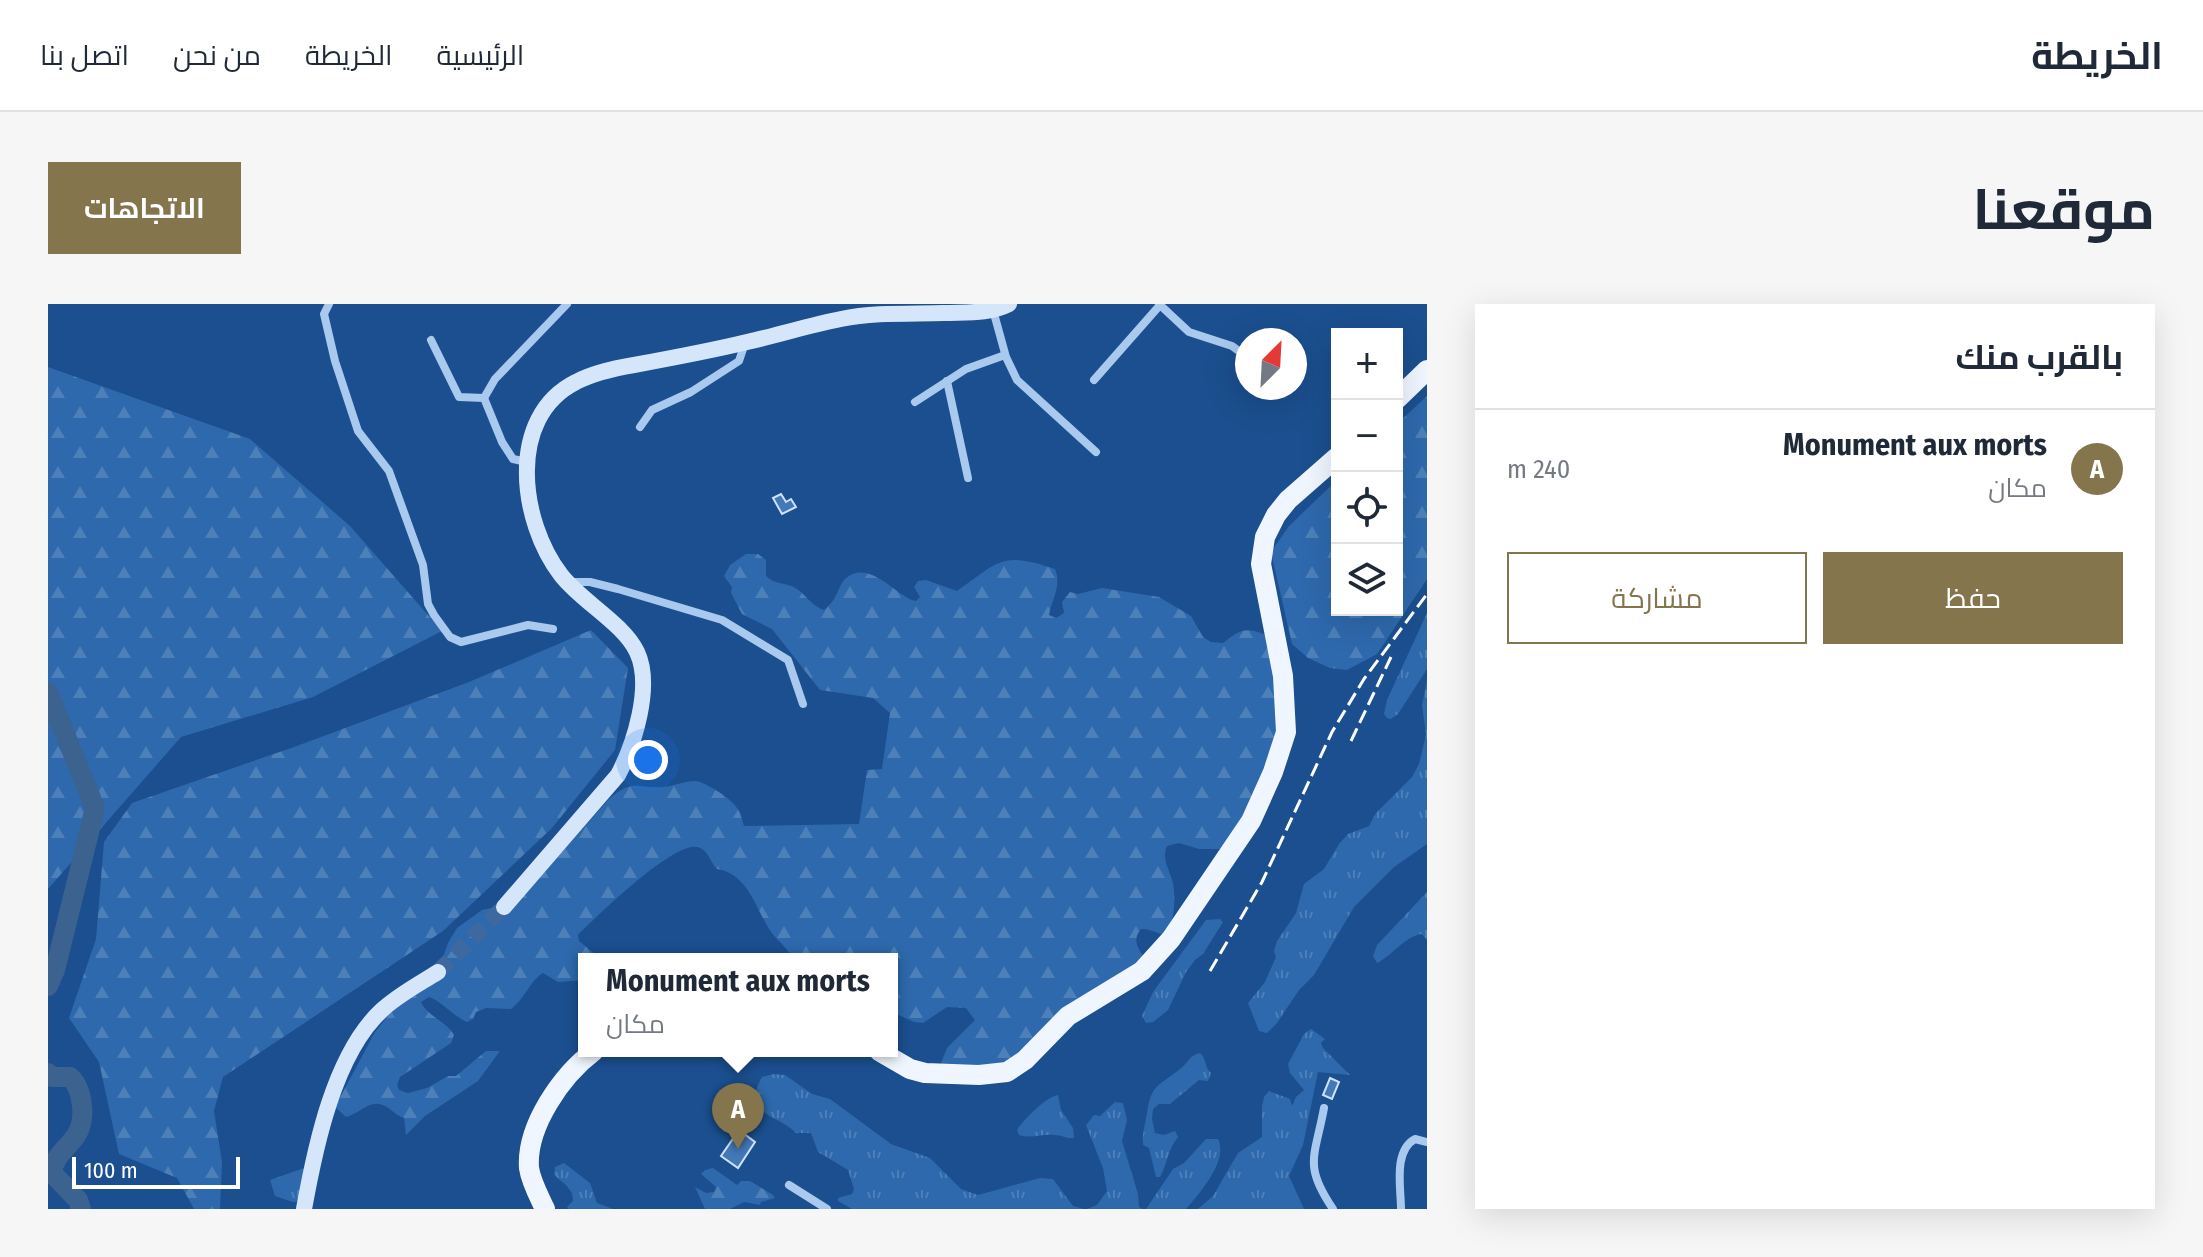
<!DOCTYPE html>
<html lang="ar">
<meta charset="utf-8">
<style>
body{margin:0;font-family:"Fira Sans Condensed",Cairo,sans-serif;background:#f6f6f7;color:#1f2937;direction:rtl}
.controls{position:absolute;right:24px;top:24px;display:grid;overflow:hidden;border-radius:0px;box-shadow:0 8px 32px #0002}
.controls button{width:72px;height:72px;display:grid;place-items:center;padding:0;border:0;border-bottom:2px solid #e0e1e3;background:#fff;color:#1f2937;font:40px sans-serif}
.compass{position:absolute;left:1187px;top:24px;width:72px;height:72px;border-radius:50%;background:#fff;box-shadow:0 8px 32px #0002;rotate:24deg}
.scale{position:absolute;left:24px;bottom:20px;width:168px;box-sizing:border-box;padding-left:8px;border:4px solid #fff;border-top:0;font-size:22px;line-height:28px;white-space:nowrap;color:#fff;-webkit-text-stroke:6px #1b4f8f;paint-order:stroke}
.you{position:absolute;left:600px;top:456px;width:28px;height:28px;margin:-20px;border:6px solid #fff;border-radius:50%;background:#1a73e8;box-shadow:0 0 0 12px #1a73e833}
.badge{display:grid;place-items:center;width:52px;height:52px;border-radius:50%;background:#84754c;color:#fff;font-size:26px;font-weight:700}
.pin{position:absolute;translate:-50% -66px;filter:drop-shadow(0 2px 4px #0008)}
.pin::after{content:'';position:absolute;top:42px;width:28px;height:24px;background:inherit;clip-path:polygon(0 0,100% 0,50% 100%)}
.popup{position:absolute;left:530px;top:649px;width:320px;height:104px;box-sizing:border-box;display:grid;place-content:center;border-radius:0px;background:#fff;filter:drop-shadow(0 2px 6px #0005);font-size:26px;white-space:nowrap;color:#747a83}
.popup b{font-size:30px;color:#1f2937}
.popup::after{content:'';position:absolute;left:50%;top:100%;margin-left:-16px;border:16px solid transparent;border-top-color:#fff}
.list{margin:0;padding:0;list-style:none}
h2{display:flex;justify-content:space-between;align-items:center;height:104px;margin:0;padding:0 32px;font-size:34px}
h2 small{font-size:26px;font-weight:400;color:#747a83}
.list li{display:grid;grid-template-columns:52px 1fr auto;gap:24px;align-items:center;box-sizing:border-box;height:120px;padding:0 32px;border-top:2px solid #e0e1e3}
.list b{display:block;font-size:30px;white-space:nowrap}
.list p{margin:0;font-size:26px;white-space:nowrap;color:#747a83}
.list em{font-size:26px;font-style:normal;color:#747a83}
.actions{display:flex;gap:16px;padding:24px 32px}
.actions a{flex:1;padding:18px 0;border:2px solid #84754c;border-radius:0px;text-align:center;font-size:28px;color:#84754c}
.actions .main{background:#84754c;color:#fff}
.icon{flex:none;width:44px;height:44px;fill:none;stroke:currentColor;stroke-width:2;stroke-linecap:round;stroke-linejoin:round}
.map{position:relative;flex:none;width:1379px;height:905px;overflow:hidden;direction:ltr;border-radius:0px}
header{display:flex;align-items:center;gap:48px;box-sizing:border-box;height:112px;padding:0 40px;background:#fff;border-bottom:2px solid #e0e1e3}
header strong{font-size:38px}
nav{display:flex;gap:44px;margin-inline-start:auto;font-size:28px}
.intro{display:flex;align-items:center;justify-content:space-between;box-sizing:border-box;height:192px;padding:0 48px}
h1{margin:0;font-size:56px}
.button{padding:20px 36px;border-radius:0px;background:#84754c;color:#fff;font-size:28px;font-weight:700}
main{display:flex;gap:48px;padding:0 48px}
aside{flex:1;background:#fff;border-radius:0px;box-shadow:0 8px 32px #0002}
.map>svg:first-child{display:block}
</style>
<header>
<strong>الخريطة</strong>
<nav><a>الرئيسية</a><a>الخريطة</a><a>من نحن</a><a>اتصل بنا</a></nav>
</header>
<div class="intro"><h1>موقعنا</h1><a class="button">الاتجاهات</a></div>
<main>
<aside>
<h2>بالقرب منك<small></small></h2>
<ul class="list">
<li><span class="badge">A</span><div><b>Monument aux morts</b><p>مكان</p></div><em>240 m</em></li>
</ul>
<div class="actions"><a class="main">حفظ</a><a>مشاركة</a></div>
</aside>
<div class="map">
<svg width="1379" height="905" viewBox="0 0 1379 905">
<defs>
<pattern id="grass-tufts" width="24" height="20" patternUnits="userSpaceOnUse" patternTransform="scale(2)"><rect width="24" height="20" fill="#2e69ad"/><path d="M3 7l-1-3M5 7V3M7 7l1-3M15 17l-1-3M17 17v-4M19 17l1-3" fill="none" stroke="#4d80b9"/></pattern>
<pattern id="forest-firs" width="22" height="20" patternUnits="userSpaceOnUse" patternTransform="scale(2)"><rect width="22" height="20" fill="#2e69ad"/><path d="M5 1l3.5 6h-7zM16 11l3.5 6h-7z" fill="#4d80b9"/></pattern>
</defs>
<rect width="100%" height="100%" fill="#1b4f8f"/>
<g fill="url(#grass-tufts)">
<polygon points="1379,309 1379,365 1350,410 1343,415 1339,414 1336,410 1339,396"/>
<polygon points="1379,376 1379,540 1346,563 1306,603 1266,671 1251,686 1229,719 1219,729 1211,727 1200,699 1217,678 1228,653 1226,647 1229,637 1248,609 1256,580 1276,565 1291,540 1300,530 1321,522 1328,509 1364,473 1371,460 1378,431 1374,401"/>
<path d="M 1379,588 L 1379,637 L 1374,630 C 1357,632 1345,651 1329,659 L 1325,652 L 1329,641 Z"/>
<polygon points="1172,615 1175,618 1155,650 1147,656 1138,668 1120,706 1105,718 1098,719 1094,712 1105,688 1158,616"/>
<polygon points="1263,725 1277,735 1273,739 1275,744 1302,771 1270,768 1255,841 1241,872 1256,905 1150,905 1165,892 1190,849 1214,833 1214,802 1216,793 1221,787 1242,795 1244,802 1248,793 1256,786 1242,769 1240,760 1256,730"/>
<path d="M 1152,749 C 1159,755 1156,763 1163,769 L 1160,777 L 1151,776 L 1122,800 L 1111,800 L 1105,805 L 1104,815 L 1107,829 L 1116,831 L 1127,827 L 1130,833 C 1119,846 1120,859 1112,873 L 1108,873 L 1101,844 L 1095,841 C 1094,829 1097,821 1099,809 C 1103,780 1111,782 1132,765 C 1140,759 1142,751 1152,749 Z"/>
<path d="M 726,770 L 737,771 L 764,790 L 782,795 L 843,840 L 882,854 L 913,885 L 930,891 L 992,874 L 1005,875 L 1025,902 L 1036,905 L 804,905 L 790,897 L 790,894 L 804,890 L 806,885 L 800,866 L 770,848 L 763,829 L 748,829 C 730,810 692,811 714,773 Z"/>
<path d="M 1010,791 L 1013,806 L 1025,824 L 1026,834 C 1019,835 1014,831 1006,831 C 993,830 984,835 971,831 L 969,826 C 975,816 999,792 1010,791 Z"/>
<polygon points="1067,798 1075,799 1079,816 1074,837 1090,890 1091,903 1095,905 1039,905 1049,901 1059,887 1055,864 1038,821 1046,811 1052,812"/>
<path d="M 1158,835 L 1170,835 C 1181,856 1151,890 1138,905 L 1098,905 L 1125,865 L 1136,859 Z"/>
<polygon points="516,859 542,879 549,899 565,905 521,905 519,903 525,897 524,889 518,881 506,871 507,863"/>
<polygon points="259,863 253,897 245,898 227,892 222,876"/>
</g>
<g fill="url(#forest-firs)">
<polygon points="0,63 202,135 302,222 394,327 265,393 133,433 0,585"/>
<polygon points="1379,92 1379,275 1329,350 1299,366 1282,364 1260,354 1244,340 1223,248 1241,222 1289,176 1289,306 1349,306 1349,120"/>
<path d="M 698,250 L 710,250 L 718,256 L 718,272 C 726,281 739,278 749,285 C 759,292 764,302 776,306 C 791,294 790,281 798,274 C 823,254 849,294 868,297 L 872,293 L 866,283 L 870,277 L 878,276 L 909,287 C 952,257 953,247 1007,265 C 1014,282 1004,294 1001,311 L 1008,314 L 1016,309 L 1014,298 L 1022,288 L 1030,290 L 1054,284 L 1111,293 L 1143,312 L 1155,333 L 1163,338 L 1175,339 C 1191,326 1198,322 1218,331 C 1224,359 1232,389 1232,418 C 1232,455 1196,512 1178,545 L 1151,545 L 1131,539 L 1119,542 C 1113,556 1122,566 1125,579 C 1128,597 1126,614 1120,630 C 1109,631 1103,624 1093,625 C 1083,637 1091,645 1098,657 L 961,760 L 891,764 L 899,744 L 927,716 L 918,704 L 899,703 L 875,719 L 866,718 L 844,708 L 844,655 L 745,655 C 740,646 736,642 729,635 C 708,613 705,571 669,565 C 662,558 660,545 649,543 C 625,538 549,612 530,631 L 531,637 L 553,655 L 536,655 L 536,676 L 510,678 L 495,669 C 482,677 478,693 463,705 L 438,704 L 428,708 L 425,715 L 419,718 C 405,712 395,698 381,693 L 373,698 C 379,712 398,717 406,731 L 403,739 L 352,773 L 349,781 L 351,786 L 360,789 L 379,784 L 400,772 L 408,772 L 438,747 L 452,747 L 430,777 L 377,812 L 358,831 L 356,814 C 346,811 342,802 331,800 C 319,798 309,811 298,813 L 287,803 L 327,728 L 347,703 L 390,668 L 400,639 L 409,624 L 434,606 L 469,599 L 561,495 C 586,474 588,485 615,483 C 626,482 636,477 647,477 C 656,477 684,495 689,504 C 693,509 694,516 696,522 L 811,520 L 819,466 L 834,465 L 842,409 L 825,394 L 772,386 L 724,325 L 694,310 L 683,289 L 684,283 L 676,272 L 682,261 Z"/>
<polygon points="543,326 580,364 567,446 504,524 395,627 175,773 166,807 174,858 172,905 146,905 129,874 71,850 51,758 21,714 48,635 56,538 84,499 246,443 421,378"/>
<polygon points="665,864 689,881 693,877 702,877 725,891 727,894 713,898 712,901 696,898 682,905 657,905 647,883 658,889 666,888 668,883 653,870 657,866"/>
</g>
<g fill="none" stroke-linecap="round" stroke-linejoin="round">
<g stroke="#3c6290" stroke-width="20">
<polyline points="0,388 47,504 7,666 0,682"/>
<path d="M 0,769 L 4,773 L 22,773 C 30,780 33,791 34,802 C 38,841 7,841 4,869 L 30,896 L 33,905"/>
</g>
</g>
<g fill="#4478b7" stroke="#cfe3fa" stroke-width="2">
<polygon points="733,190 738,198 743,195 748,203 734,210 725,194"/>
<polygon points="1282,774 1291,778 1284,795 1275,791"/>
<polygon points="691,826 707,838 690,864 673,852"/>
</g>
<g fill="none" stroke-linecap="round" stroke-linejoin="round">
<polyline stroke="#3d69a0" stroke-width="16" stroke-dasharray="16 8" stroke-linecap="butt" points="390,668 456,603"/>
<g stroke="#a9c9ee" stroke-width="8">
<polyline points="281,0 276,10 287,57 310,127 341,167 375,261 380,300 386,311 402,333 413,338 480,321 505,325"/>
<polyline points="1111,0 1141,28 1184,42 1199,53"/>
<polyline points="945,6 958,53 969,76 1048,148"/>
<polyline points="383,36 411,93 436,94 454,138 465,155 479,158"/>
<polyline points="1046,76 1112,1"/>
<polyline points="899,77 920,174"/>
<polyline points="1229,84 1230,85"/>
<polyline points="436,94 447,75 519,0"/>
<polyline points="867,98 918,65 957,51"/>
<polyline points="592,123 604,106 643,88 691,57 697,39"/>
<polyline points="520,278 542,278 570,285 674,316 740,356 755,400"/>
<path d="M 1276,804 C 1267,853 1255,861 1285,905"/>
<polyline points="741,881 779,905"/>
<path d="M 1353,905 C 1353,884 1345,847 1367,835 L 1379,838"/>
</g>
<g stroke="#d6e6fa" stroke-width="16">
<path d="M 456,603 L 570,471 C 586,441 605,382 589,348 C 575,319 534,298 513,271 C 472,218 458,113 528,78 C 545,69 568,64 586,61 C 624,54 662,47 699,38 C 731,31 762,21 793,15 C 827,8 862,10 896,9 C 919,8 941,10 961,0"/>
<path d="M 256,905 C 267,844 286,750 334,706 C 350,691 371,680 390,668"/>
</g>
<g stroke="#f0f6ff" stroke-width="20">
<polyline points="1349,95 1379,66"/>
<polyline points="831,747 862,765 877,769 931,771 959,768 977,756 1020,712 1094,667 1123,635 1203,517 1225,468 1238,428 1235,372 1213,260 1217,233 1228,211 1240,196 1289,153"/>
<path d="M 497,905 C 491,892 483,878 481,864 C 478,822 514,771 546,747"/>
</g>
<g stroke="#fff" stroke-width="3" stroke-dasharray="14 6" stroke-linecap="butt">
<polyline points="1303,437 1343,353"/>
<polyline points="1162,667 1214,578 1284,428 1316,375 1379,290"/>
</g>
</g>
</svg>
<div class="controls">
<button>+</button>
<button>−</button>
<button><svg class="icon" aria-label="locate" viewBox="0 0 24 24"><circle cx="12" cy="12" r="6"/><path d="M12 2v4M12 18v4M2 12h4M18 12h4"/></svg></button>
<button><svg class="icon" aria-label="layers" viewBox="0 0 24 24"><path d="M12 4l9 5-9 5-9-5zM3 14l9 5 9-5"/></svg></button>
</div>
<svg class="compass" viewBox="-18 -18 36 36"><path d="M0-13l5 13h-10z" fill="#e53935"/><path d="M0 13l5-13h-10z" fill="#747a83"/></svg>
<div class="scale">100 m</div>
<div class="you"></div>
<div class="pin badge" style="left:690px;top:845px">A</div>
<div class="popup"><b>Monument aux morts</b>مكان</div>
</div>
</main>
